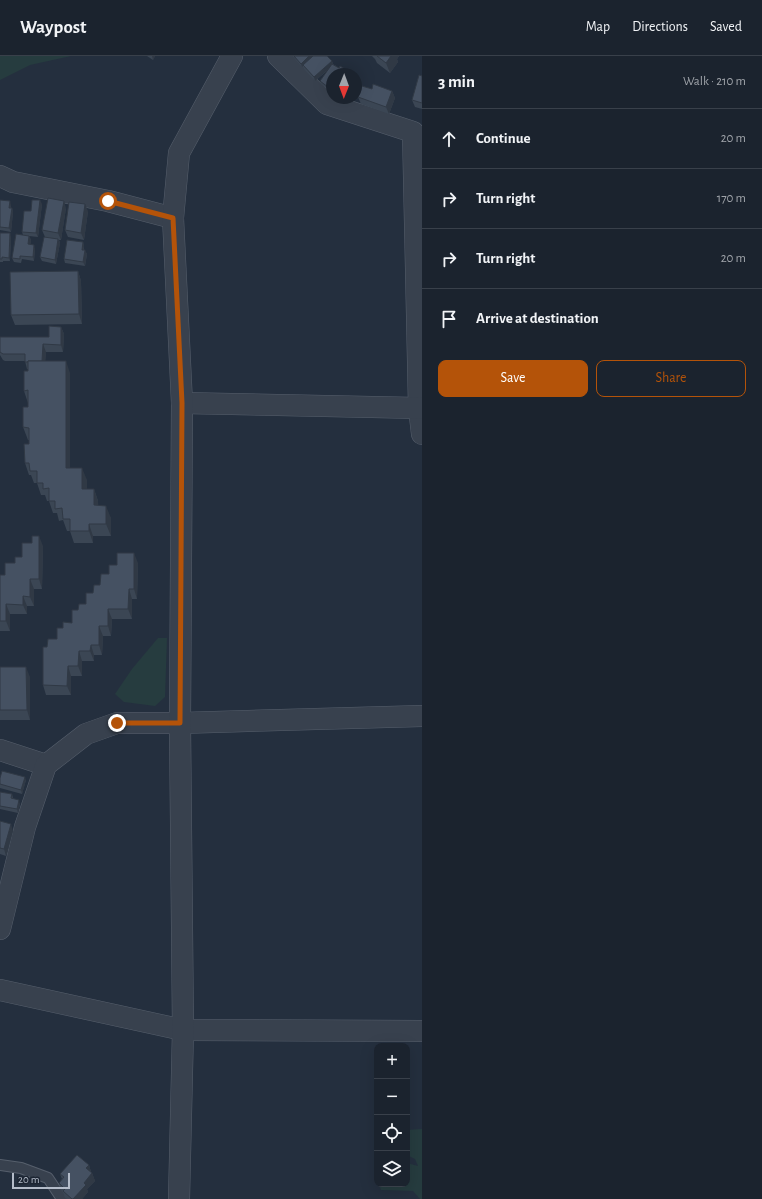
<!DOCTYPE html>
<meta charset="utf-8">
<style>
body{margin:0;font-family:"Alegreya Sans",sans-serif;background:#242b36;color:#f1f3f6}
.controls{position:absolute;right:12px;bottom:12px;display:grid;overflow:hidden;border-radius:8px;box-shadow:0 4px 16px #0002}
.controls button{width:36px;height:36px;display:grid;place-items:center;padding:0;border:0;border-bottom:1px solid #39404a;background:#1b232e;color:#f1f3f6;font:20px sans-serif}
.compass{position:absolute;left:326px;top:12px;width:36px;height:36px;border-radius:50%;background:#1b232e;box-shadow:0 4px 16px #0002;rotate:181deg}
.scale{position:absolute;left:12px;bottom:10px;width:58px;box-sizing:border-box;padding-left:4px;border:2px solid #b4bcc9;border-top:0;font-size:11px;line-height:14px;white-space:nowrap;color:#b4bcc9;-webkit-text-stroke:3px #1d2633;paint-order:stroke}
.stop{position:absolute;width:12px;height:12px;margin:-9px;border:3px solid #b45309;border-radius:50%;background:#fff}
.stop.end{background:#b45309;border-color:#fff;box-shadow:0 1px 4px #0008}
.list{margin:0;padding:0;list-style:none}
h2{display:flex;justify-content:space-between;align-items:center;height:52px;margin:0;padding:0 16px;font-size:17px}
h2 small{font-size:13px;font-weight:400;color:#a0a4aa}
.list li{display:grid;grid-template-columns:26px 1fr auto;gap:12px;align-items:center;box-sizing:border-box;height:60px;padding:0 16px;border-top:1px solid #39404a}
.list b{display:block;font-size:15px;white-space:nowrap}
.list em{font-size:13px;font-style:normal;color:#a0a4aa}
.actions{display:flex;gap:8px;padding:12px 16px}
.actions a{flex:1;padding:9px 0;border:1px solid #b45309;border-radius:8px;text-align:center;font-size:14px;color:#b45309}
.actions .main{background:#b45309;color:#fff}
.icon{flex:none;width:22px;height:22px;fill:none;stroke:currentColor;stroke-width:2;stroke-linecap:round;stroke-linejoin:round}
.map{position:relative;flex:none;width:422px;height:1143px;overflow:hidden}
header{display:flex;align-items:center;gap:24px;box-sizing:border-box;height:56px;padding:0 20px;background:#1b232e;border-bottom:1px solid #39404a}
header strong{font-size:19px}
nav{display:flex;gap:22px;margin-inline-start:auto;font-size:14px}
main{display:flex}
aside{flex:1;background:#1b232e}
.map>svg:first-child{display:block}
</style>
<header>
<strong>Waypost</strong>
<nav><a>Map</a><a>Directions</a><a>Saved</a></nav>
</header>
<main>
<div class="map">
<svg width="422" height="1143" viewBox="0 0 422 1143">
<rect width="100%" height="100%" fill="#242f3e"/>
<g fill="#263c3f">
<polygon points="0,0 71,0 30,9 0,24"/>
<polygon points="158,582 167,582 165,641 155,650 124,646 115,638 132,613"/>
<polygon points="422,1073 422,1143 420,1143 413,1135 381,1134 379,1128 407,1128 407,1107 418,1110 415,1103 407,1099 407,1074"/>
</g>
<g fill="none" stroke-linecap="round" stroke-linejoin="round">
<defs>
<polyline id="service" points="0,1109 21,1112 48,1122 62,1143"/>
<g id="minor">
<polyline points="278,0 327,48 413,76 419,352 422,378"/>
<polyline points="0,120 13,126 108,145 173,162"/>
<polyline points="182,347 419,352"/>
<polyline points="0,694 46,709"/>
<polyline points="0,873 25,771 46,709 86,678 117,667 180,667 422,660"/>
<polyline points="0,934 183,974 422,975"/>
<polyline points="179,1143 183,974 180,667 182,347 173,162 179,97 232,0"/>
</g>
</defs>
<use href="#service" stroke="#565f6c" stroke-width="12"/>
<use href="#minor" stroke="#565f6c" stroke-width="22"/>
<use href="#service" stroke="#38414e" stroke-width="10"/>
<use href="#minor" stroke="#38414e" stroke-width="21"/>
</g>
<g fill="#3b4654">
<polygon points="147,0 155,0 153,4"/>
<polygon points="293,0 327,0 332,5 333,8 339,12 348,15 349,18 332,18 332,36 321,28 320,25 328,14 315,25 304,13 303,10 302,11 294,2"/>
<polygon points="372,0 399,0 397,3 398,6 390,17 377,7 375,3"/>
<polygon points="422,20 422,53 415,51 412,44"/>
<polygon points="372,33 392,35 395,42 389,58 361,48 358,41"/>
<polygon points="344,42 354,42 352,47"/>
<polygon points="0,148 11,149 11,152 12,152 13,156 11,176 0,174"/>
<polygon points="42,148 38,181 29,180 31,184 30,189 35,193 34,205 22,203 21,207 14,206 12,202 23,179 22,176 31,155"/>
<polygon points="66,152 61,184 59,184 60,187 56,208 42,205 40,201 45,181 42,174"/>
<polygon points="88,155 84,184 68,181 65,174"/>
<polygon points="0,177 11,181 10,205 3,205 3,206 0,206"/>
<polygon points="83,186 84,190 84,194 87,198 85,210 65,207 64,203"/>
<polygon points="78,215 81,225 82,268 15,269 11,259"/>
<polygon points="61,271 64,278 63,296 46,296 45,305 70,317 70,412 87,424 87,433 94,433 98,445 98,449 111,462 111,480 93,480 93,487 74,487 70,475 67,475 63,464 59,465 57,457 53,457 49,445 47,445 45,439 41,439 37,427 34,427 31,419 29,419 25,407 29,388 29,384 28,384 23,371 28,351 28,347 24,335 28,313 27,313 25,305 5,305 3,304 0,299 0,281 49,281"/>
<polygon points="43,490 42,533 34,533 34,550 27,550 27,558 10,558 10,575 0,575 0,519 5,519 15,507 22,501"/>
<polygon points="138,507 137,543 132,543 132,563 112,563 111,580 103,580 102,599 94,599 94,605 82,605 82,620 71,620 71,639 46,639 43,629 47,591 57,583 63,572 72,567 78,554 86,548 93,537 117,509"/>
<polygon points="0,611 30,621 30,664 0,664"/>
<polygon points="0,722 26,724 22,738 0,732"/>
<polygon points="0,736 12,738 13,742 20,748 18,757 0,753"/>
<polygon points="0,765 13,775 6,800 0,798"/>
<polygon points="89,1109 91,1116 92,1117 95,1125 87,1133 88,1136 82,1143 67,1143 65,1142 63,1136 61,1134 59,1127 62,1123 60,1118"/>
</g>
<g fill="#303945">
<polygon points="152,0 155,0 153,4"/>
<polygon points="309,0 314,0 302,11 301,8"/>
<polygon points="391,0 399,0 397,3 398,6 390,17 386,7"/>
<polygon points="332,5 333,9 315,25 314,21"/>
<polygon points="361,26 362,29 356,39 356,33"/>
<polygon points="392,35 395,42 389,58 386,51"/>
<polygon points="351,42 354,42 352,47 350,43"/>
<polygon points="40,144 42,148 38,181 36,177"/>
<polygon points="10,145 11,149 10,155 9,152"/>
<polygon points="64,145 66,152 61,184 58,177"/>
<polygon points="85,148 88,155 84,184 81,177"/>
<polygon points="12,152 13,156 11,176 9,172"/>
<polygon points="10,177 11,181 10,205 9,202"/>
<polygon points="29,180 31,184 30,192 28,188"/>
<polygon points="58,183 60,187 56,208 55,204"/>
<polygon points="83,186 84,190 83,197 82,194"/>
<polygon points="34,189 35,193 34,205 33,201"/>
<polygon points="85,194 87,198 85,210 83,206"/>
<polygon points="78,215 81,225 82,268 79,258"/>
<polygon points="61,271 64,278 63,296 61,289"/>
<polygon points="43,288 46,296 45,313 42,306"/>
<polygon points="66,305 70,317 70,424 66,412"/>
<polygon points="82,412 87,424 87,445 82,433"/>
<polygon points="94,433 98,445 99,461 94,449"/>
<polygon points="106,450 111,462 111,480 106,468"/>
<polygon points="89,468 93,480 93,487 89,475"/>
<polygon points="39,480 43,490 42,533 39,523"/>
<polygon points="134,497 138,507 137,543 134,533"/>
<polygon points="30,523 34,533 34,550 30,541"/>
<polygon points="129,533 132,543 132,563 128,553"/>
<polygon points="23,540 27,550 27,558 23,549"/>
<polygon points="6,548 10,558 10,575 6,565"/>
<polygon points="108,553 112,563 111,580 108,570"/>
<polygon points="99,570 103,580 102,599 99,589"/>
<polygon points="91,589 94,599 94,605 90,595"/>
<polygon points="79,595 82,605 82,620 78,610"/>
<polygon points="68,610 71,620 71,639 67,630"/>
<polygon points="26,611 30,621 30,664 27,654"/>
<polygon points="25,721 26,724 22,738 21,734"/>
<polygon points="19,744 20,748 18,757 17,753"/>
<polygon points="11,768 13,775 6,800 4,793"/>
<polygon points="89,1109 91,1116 89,1119 86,1112"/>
<polygon points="92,1117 95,1125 87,1133 88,1136 82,1143 73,1143 84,1127"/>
</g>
<g fill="#455162" stroke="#303945">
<polygon points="294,0 309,0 301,8"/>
<polygon points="313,0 327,0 332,5 314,21 303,9"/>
<polygon points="377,0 391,0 386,7"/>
<polygon points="332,8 339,12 340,10 348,15 346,18 332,18 332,34 320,25"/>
<polygon points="419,19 422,20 422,47 412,44"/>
<polygon points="356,23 361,26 356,33"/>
<polygon points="373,28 392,35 386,51 358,41 362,30 372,33"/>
<polygon points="48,142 64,145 58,177 42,174"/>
<polygon points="0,144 10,145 9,152 12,152 9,172 0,171"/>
<polygon points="32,144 40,144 36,177 22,176 24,155 31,155"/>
<polygon points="69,146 85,148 81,177 65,174"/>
<polygon points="0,177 10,177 9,202 2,201 2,203 0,203"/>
<polygon points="16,178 29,180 28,188 34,189 33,201 20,200 20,203 12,202"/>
<polygon points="44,181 58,183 55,204 40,201"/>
<polygon points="67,184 83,186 82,194 85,194 83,206 64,203"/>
<polygon points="78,215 79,258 11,259 10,216"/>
<polygon points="49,270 61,271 61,289 43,288 42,305 28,305 28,306 25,306 25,298 3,298 0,296 0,281 49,281"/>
<polygon points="28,305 66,305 66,412 82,412 82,433 94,433 94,449 106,450 106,468 89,468 89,475 70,475 70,463 63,463 62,452 55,453 55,445 49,445 49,432 43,433 43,427 37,427 37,415 30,415 29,407 25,407 24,388 29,388 29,372 23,371 23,351 28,351 28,334 24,335 24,315 28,315"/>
<polygon points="32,480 39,480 39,523 30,523 30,541 23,540 23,549 6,548 6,565 0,565 0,519 5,519 5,507 15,507 15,501 22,501 22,487 32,487"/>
<polygon points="117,497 134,497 134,533 129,533 128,553 108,553 108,570 99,570 99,589 91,589 90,595 79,595 78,610 68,610 67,630 43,629 43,591 47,591 48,583 57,583 57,572 63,572 63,566 72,567 72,554 78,554 79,548 86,548 86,537 93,537 94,529 100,529 101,518 109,518 109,509 117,509"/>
<polygon points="0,611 26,611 27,654 0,654"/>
<polygon points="2,715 25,721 21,734 0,728 0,722"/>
<polygon points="0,736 12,738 11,742 19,744 17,753 0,750"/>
<polygon points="0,765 11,768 4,793 0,792"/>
<polygon points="77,1099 89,1109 86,1112 92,1117 84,1127 86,1129 73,1143 72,1143 63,1135 65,1133 59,1127 64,1121 60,1118"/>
</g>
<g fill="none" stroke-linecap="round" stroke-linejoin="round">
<polyline stroke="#b45309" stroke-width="5" points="108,145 173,162 182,347 180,667 117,667"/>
</g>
</svg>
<div class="controls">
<button>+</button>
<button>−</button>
<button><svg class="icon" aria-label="locate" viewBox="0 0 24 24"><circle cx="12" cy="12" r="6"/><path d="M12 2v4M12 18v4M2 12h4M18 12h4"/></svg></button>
<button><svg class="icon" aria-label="layers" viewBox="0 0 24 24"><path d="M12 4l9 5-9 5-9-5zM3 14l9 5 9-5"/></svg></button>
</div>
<svg class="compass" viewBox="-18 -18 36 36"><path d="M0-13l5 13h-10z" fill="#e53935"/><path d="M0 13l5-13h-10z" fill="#a0a4aa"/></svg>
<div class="scale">20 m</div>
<div class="stop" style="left:108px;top:145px"></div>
<div class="stop end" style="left:117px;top:667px"></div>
</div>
<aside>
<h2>3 min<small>Walk · 210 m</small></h2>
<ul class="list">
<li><svg class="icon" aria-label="ahead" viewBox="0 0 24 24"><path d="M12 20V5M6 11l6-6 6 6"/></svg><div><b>Continue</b></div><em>20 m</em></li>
<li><svg class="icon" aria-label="right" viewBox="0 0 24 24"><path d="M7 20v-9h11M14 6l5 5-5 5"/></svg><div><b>Turn right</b></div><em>170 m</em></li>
<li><svg class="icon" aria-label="right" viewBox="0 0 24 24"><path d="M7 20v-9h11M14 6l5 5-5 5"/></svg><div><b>Turn right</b></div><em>20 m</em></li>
<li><svg class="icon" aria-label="arrive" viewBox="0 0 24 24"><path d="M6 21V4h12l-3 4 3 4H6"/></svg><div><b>Arrive at destination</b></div></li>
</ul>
<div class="actions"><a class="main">Save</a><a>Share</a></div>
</aside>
</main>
